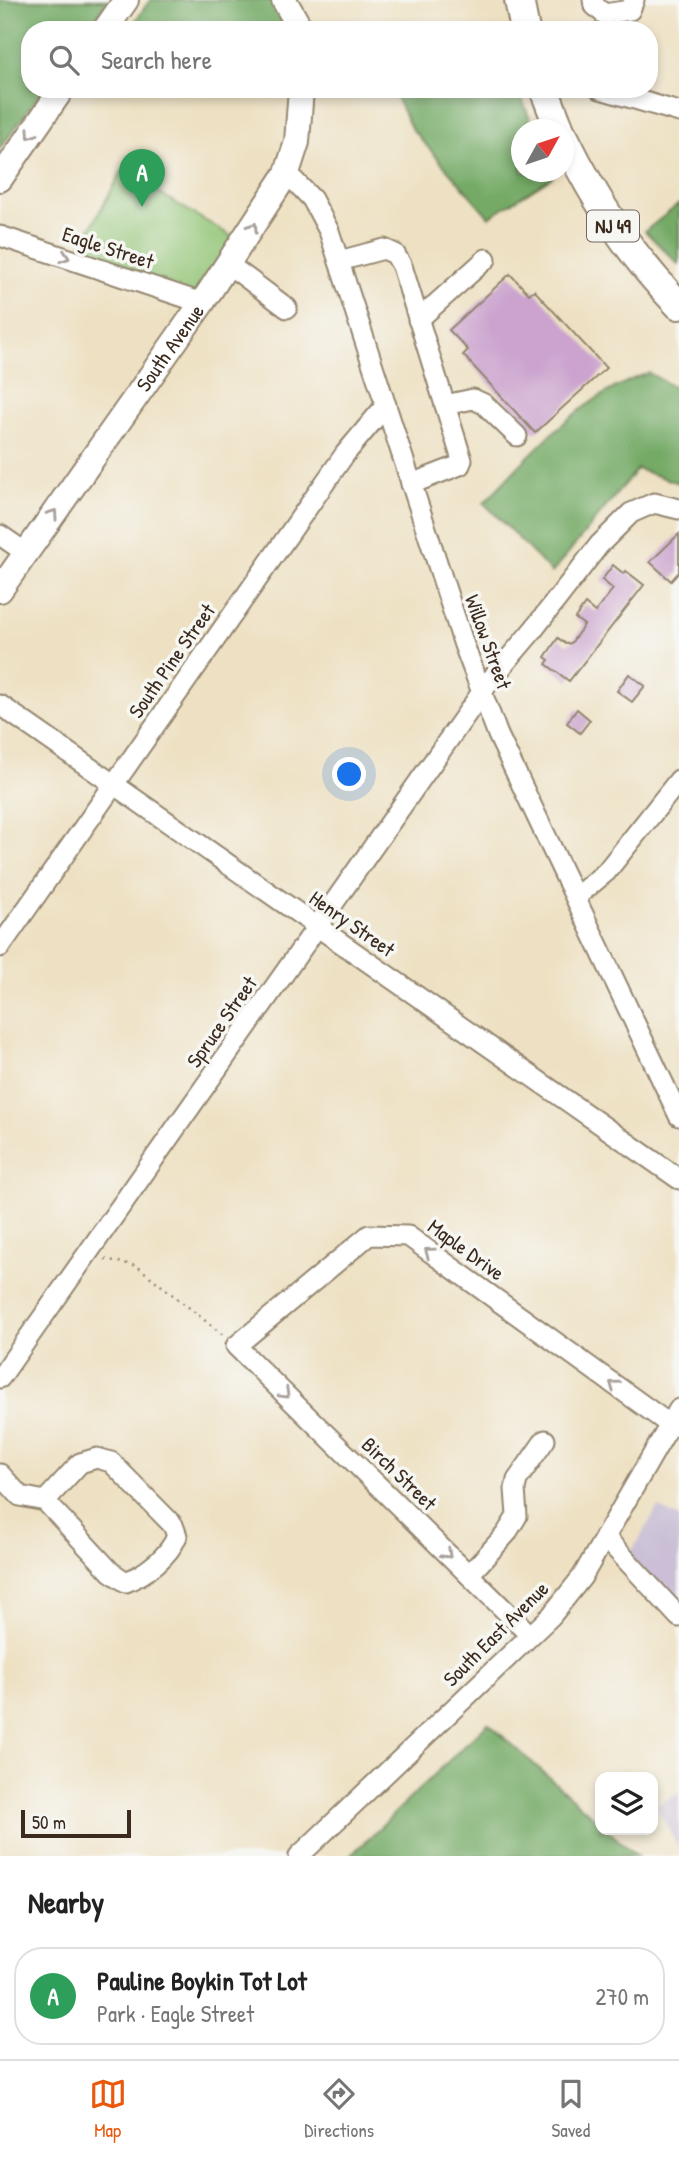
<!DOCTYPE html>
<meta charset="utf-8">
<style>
body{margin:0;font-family:"Patrick Hand",sans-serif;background:#f2f2f2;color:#222}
.controls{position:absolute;right:21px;bottom:21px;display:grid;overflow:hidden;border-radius:14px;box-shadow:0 4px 10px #0003}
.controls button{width:63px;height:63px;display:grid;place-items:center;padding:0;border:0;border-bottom:2px solid #e0e0e0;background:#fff;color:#222;font:35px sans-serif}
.compass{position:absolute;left:511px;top:119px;width:63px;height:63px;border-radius:50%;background:#fff;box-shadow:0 4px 10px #0003;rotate:50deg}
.scale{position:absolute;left:21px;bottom:18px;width:110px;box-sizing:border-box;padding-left:7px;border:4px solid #3b2a1e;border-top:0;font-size:19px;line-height:24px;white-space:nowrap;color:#3b2a1e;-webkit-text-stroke:5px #f6f6f2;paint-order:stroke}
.you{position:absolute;left:350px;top:775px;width:24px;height:24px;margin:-18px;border:5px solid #fff;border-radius:50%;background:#1a73e8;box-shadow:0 0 0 10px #1a73e833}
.badge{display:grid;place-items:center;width:46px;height:46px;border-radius:50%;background:#ea580c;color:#fff;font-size:23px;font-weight:700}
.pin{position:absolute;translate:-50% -58px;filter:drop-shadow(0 2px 4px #0008)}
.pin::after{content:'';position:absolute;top:37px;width:24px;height:21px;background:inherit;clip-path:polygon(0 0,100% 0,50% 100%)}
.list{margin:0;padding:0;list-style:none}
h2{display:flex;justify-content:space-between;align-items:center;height:91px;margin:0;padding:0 28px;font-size:30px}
h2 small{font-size:23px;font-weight:400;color:#767676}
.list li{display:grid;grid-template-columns:46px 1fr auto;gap:21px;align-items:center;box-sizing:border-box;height:98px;margin:0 14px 14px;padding:0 14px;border:2px solid #e0e0e0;border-radius:28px}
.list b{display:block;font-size:26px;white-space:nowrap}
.list p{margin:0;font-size:23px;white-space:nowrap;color:#767676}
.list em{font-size:23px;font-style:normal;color:#767676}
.icon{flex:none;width:38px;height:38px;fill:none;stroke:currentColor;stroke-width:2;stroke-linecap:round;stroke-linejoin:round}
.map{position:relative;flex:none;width:679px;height:1856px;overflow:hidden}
.search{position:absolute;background:#fff;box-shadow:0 4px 10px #0003;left:21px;right:21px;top:21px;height:77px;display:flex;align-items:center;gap:18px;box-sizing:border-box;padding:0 24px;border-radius:28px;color:#767676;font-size:26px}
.sheet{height:203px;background:#fff}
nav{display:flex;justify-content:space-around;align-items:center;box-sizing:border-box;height:98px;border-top:2px solid #e0e0e0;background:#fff;font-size:19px;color:#767676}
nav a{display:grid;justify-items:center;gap:4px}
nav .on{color:#ea580c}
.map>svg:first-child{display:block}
</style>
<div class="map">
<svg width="679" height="1856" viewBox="0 0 679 1856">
<rect width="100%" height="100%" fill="#f6f6f2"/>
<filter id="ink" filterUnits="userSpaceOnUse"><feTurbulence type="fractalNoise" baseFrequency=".0143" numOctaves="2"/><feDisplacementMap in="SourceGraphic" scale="14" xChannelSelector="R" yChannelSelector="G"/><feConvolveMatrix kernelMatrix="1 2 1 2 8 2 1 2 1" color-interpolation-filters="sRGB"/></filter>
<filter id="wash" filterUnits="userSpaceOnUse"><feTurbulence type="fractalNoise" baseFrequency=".00686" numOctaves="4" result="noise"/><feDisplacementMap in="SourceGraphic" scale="28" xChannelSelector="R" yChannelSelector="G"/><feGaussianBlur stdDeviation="1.57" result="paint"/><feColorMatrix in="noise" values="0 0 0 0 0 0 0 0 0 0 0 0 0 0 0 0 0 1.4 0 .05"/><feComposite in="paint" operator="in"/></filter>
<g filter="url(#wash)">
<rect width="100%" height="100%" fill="#eee1c3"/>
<g fill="#cabfd6">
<polygon points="658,1507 679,1518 679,1610 628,1557"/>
<polygon points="679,1792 679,1848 656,1806"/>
</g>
<polygon fill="#91c475" stroke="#66774a" stroke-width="2" points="122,171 243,243 202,303 73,260"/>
<g fill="#74aa66" stroke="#586a42" stroke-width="2">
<polygon points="0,0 108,0 87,30 30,30 30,89 43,89 0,149"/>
<polygon points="150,0 275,0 289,20 284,30 129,30"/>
<polygon points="392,89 507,89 520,94 534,129 522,130 522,172 550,172 552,177 489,217 411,128"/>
<polygon points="679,204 679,265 645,231"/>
<path d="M 649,373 L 679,390 L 679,483 L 637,469 L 552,573 L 484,503 C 532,452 580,396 649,373 Z"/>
<polygon points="488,1723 600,1823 600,1830 607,1830 637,1856 350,1856"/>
</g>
<g id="blocks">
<g fill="#cba3ce">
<polygon points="510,274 529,294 534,290 606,368 535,433 463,355 468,350 449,330"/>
<polygon points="679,534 679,572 671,581 650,562"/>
<polygon points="613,565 624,574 626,571 644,585 569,681 546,664 549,660 545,657 558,638 566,644 571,643 584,625 575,618 585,604 595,612 613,589 602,580"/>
<polygon points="629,674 645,686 632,702 617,691"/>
<polygon points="577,709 590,720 580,733 567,723"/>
</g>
</g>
</g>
<g filter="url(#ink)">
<use href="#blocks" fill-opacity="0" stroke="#948670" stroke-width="2"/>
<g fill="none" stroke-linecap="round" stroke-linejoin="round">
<defs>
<g id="minor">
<polyline points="593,0 594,5 604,14 630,10 634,0"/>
<polyline points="600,89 679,112"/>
<polyline points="287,173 312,199 329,231 464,645 498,735 679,1116"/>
<polyline points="0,236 202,303"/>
<polyline points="339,261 384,249 395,254 402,266 462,460 460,465 411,484"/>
<polyline points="228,264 287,308"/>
<polyline points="418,320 486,259"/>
<polyline points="445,405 473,399 484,404 517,436"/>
<polyline points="0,535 26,553"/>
<polyline points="0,705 679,1179"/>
<polyline points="576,897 606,872 679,780"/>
<polyline points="0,947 345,454 386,405"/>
<polyline points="0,1378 489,682 533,630 599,545 631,513 654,503 679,509"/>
<path d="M 0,1474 L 20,1496 L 45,1501 L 111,1572 L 126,1582 C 146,1574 169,1556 177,1536 L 173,1525 L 111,1462 L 97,1458 L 80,1463 L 45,1501"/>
<polyline points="605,1537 679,1617"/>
<polyline points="469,1575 506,1534 517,1516 515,1489 517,1480 545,1440"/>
<polyline points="530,1635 236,1346 369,1235 408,1236 669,1424"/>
<polyline points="299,1856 551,1616 582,1577 679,1409"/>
</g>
<g id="major">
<polyline points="284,0 301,30"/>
<polyline points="105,30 126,0"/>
<polyline points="0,179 62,89"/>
<path id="s1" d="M 0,590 L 202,303 L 287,173 L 297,142 L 301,89"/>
</g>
<g id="highway">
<polyline points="519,0 525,30"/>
<polyline points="544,89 560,130"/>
<path d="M 564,137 C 595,200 630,255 679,305"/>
</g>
</defs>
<use href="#minor" stroke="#948670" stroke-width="23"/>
<use href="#major" stroke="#948670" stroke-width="28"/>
<use href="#highway" stroke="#948670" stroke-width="32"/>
<polyline stroke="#948670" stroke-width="2.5" stroke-dasharray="2 5" stroke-linecap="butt" points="105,1259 137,1266 223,1335"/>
<use href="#minor" stroke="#fff" stroke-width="19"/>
<use href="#major" stroke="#fff" stroke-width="24"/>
<use href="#highway" stroke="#fff" stroke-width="28"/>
</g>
<defs><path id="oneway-chevron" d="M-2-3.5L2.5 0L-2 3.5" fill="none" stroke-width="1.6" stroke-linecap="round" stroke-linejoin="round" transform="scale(1.75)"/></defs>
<g stroke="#a79f9a">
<use href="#oneway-chevron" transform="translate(31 134) rotate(124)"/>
<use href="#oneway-chevron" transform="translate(253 227) rotate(-57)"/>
<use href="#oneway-chevron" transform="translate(65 257) rotate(18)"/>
<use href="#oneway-chevron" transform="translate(53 514) rotate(-55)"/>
<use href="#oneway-chevron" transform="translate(429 1252) rotate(-144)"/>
<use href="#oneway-chevron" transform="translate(614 1385) rotate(-144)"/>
<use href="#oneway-chevron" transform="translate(285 1394) rotate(44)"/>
<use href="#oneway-chevron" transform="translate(447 1554) rotate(44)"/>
</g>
</g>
<g text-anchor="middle" stroke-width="7" stroke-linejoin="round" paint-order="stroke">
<rect fill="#f6f6f2" stroke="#73675e" stroke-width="2" x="587" y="210.5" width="52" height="31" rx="5"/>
<g font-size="19" font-weight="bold" fill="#3b2a1e">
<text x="613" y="233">NJ 49</text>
</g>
<g font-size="21" fill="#3b2a1e" stroke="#f6f6f2">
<text transform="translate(108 248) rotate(18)" y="7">Eagle Street</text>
<text dy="7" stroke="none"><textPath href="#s1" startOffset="296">South Avenue</textPath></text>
<text transform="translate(488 642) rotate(70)" y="7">Willow Street</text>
<text transform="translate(172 661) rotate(-55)" y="7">South Pine Street</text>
<text transform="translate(352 924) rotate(35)" y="7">Henry Street</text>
<text transform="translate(222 1022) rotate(-55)" y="7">Spruce Street</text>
<text transform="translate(466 1250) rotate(36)" y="7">Maple Drive</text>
<text transform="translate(399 1474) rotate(44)" y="7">Birch Street</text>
<text transform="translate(496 1634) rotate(-45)" y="7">South East Avenue</text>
</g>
</g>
</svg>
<div class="controls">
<button><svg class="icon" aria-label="layers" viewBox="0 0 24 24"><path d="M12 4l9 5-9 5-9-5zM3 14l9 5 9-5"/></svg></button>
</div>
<svg class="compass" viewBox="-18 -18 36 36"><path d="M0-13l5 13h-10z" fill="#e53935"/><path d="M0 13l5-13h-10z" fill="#767676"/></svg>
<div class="scale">50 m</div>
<div class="you"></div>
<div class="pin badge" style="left:142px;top:207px;background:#2e9e5b">A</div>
<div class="search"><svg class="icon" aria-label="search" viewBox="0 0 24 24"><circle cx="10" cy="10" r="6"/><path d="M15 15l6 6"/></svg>Search here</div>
</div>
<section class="sheet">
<h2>Nearby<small></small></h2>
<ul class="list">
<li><span class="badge" style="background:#2e9e5b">A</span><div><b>Pauline Boykin Tot Lot</b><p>Park · Eagle Street</p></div><em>270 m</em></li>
</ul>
</section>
<nav>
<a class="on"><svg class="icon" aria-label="map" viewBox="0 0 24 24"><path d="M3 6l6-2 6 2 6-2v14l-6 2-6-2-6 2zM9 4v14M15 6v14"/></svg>Map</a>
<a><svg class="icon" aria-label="directions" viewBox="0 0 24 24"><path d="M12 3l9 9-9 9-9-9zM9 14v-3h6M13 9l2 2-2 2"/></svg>Directions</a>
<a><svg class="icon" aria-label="saved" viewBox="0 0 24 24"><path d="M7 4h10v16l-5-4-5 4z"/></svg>Saved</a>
</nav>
